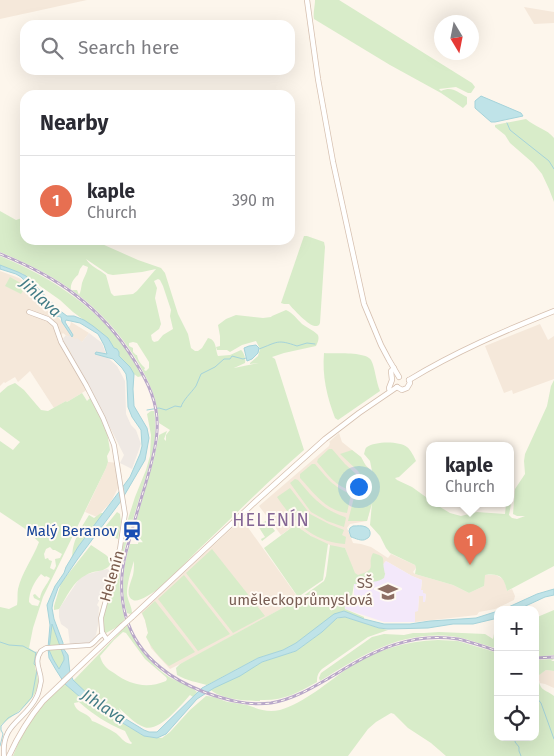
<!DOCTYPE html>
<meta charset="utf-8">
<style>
body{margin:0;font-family:"Fira Sans",sans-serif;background:#f7f7f7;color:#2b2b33}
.controls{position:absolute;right:15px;bottom:15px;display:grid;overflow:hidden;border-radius:10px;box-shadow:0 5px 20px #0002}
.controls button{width:45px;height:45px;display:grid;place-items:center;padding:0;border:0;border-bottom:1px solid #e1e1e2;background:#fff;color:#2b2b33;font:25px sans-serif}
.compass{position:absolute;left:434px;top:15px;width:45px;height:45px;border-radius:50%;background:#fff;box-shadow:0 5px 20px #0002;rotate:170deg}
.you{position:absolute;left:358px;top:486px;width:18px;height:18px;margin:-12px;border:4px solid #fff;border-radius:50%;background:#1a73e8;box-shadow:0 0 0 8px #1a73e833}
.badge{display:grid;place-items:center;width:32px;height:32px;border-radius:50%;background:#e76f51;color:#fff;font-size:16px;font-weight:700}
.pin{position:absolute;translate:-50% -41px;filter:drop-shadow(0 1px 2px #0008)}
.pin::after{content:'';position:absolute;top:26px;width:18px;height:15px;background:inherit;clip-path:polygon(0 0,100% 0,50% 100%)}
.popup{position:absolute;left:426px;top:442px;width:88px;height:65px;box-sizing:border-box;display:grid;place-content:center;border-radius:10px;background:#fff;filter:drop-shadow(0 1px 4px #0005);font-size:16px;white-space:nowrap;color:#7c7c81}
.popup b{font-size:19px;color:#2b2b33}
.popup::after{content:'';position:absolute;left:50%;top:100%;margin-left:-10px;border:10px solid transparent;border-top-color:#fff}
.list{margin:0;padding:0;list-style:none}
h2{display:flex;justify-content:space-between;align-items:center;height:65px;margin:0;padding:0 20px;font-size:21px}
h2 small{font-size:16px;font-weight:400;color:#7c7c81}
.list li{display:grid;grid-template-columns:32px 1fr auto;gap:15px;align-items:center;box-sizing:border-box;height:90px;padding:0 20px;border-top:1px solid #e1e1e2}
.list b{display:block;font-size:19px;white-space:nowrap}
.list p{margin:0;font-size:16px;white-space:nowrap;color:#7c7c81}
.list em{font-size:16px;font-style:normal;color:#7c7c81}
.icon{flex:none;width:28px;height:28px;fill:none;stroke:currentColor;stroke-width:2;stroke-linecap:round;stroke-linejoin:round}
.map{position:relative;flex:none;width:554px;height:756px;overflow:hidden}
.search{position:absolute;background:#fff;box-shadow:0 5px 20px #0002;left:20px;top:20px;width:275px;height:55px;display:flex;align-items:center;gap:12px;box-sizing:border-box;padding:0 18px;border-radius:15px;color:#7c7c81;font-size:19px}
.panel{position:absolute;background:#fff;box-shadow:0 5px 20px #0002;left:20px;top:90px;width:275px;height:155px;border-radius:15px}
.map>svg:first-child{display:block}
</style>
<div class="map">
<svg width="554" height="756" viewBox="0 0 554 756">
<rect width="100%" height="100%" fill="#fdf6ec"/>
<g fill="#f5e8da">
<polygon points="0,0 87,0 0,19"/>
<polygon points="524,7 554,12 554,23 534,24"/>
<polygon points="0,271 19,278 28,285 46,303 67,328 70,326 71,322 89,333 82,342 75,340 70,336 68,337 63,333 60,336 63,338 62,340 64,342 66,347 68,346 72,354 71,355 76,364 76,366 90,388 67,402 66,401 54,408 30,371 18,382 15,377 5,383 4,382 0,386"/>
<polygon points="540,324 548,340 554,336 554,379 513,394 512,390 504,393 485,346"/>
<polygon points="339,433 342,442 361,457 364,463 371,471 373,486 372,503 367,521 350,524 347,528 353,543 361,544 371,547 388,558 391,554 415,565 416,568 413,572 415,574 453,585 469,593 484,586 484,575 496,575 503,579 505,583 507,591 512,589 515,596 514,600 495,609 479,612 477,615 415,622 415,611 418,611 419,596 423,596 425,602 426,594 422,593 421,590 422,580 412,576 386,561 379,569 356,578 345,548 335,547 317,540 295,525 281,535 259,506 329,446 330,443 329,442"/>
<polygon points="108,462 120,463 122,480 111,502 97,517 85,512 106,468"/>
<polygon points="242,519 299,599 190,659 170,669 159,657 151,648 147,636 148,633 145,620 141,612"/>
<polygon points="546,670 554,671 554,688 545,684 540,683 537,676"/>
</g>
<g fill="#efe9e4">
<polygon points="89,333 102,343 107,357 117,366 125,381 126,414 131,425 136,430 141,444 132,469 120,463 124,455 88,384 76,366 76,364 71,355 71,353 68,347 66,347 64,342 62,340 66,335 68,337 69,335 75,339 77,338 82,342"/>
<polygon points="107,569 111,571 108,582 97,605 99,607 98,625 96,635 90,643 70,645 68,629 61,624 59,617 59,609 79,579 84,575"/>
</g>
<polygon fill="#f3e8fa" points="386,561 412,576 422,580 421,590 423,590 423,593 426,594 425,602 423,602 423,596 419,596 418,611 415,612 415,622 384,622 345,609 344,601 345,598 354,595 354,585 356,578 379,569"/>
<g fill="#d8ecc9" fill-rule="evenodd">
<path d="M 315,0 L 339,0 L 472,83 L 475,87 L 471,93 L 468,93 L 456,87 L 439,89 L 441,91 C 453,86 456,92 467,97 L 467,104 L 463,108 L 441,93 L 390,65 L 314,19 C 313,12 315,6 315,0 Z"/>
<path d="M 526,119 C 535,127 547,129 554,138 L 554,202 L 549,189 L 542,174 L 533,163 L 510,143 L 505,135 L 495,127 L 495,125 Z"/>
<path d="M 0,211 L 16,220 L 25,217 L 25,240 L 93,240 L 138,260 L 161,268 L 165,273 L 178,314 L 188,334 L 191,348 L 195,351 L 198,351 L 202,348 L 208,338 C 217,340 215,349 218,356 L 230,355 L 241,350 C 244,352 246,360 245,363 L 234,368 L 259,363 L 250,364 L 250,363 L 258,356 L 260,349 L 256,341 L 242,345 L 230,352 L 227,350 L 217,350 L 216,347 L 220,346 L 220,336 L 218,325 L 226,319 L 236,315 L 263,318 L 271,317 L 272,316 L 286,310 C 293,313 297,319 302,324 C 306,327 313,330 317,334 C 320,337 318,342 316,346 L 284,353 L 272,357 L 275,359 L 304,450 C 267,482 234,516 198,550 C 185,563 172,578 157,590 C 152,593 138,603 133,600 C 124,596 131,582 133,575 C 134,571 134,565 134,561 C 131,570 127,584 127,593 C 127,600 132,606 132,613 L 130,614 L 127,613 C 120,589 123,567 130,544 L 138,544 C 140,538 137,534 139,528 L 135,525 L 154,459 L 159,435 L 167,431 L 164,439 L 166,441 L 166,435 L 170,430 L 159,423 C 158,399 148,379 136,359 C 102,305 59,276 0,252 ZM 86,259 L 108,274 L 113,275 L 142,272 L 156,269 L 137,291 L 133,294 L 114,296 L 111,293 L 106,275 C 99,269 91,267 86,259 ZM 83,265 L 88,267 C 87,273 84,277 82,283 C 81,288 81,291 79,295 L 77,290 L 71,290 C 70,284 74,278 78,275 L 80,269 ZM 158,279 L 160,280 L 163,286 L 171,310 L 170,316 L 173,329 L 163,335 L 158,341 L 154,342 L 152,340 L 151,335 L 159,329 L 161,324 L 155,298 L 157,288 L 154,281 ZM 133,342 L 137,343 L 149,362 L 149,368 L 146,371 L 144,370 L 145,368 C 141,364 138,361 137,355 L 136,355 L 133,352 L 133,348 L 129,346 L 129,343 Z"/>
<path d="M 304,236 L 307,236 L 324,242 L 325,247 L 320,323 L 319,325 C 318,326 316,326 315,326 C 309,326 293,309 289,304 L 284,304 L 281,303 Z"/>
<path d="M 0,256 C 43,274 84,298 114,334 C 125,346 133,361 142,376 L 138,377 L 134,374 L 130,367 L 119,356 L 119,352 L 117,349 L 114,348 L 108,338 L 73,312 L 60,300 L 23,274 L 0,265 Z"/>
<polygon points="10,277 26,286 21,294 5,286"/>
<path d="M 324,353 C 334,354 365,351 371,360 C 375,367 376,382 380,391 L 338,420 L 335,418 C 327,397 322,376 324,353 Z"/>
<path d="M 554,380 L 554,566 L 507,591 C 504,577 500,573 485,575 L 484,586 L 469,593 L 453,585 L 415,574 L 416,568 L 415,565 L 390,553 L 386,548 L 380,536 L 370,525 L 372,503 L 367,521 L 348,521 L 360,474 L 358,471 L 340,454 L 352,450 L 361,457 L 366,466 L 372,471 L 370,461 L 364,454 C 365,451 365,448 367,447 C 375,441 400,441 407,447 C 411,450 414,457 416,461 L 399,477 L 395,478 L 397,480 L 412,487 L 430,500 L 430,504 L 435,504 L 450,513 L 461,516 L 477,512 L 505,514 L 506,504 L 510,504 L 510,489 L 514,488 L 509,515 L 512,518 L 517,519 L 525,516 L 517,516 L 513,514 L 515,489 L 525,474 L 524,461 L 525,454 L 547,406 L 551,386 Z"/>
<path d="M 15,383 L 24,390 L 41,410 L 48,411 L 66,401 L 67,402 L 82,393 L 87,401 L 91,397 L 106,428 L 108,438 L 110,450 L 107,456 L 108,462 L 106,468 L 43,597 L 33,628 L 29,648 L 37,653 C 36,657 34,661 35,665 C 35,670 38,675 38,680 C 39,700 14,714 1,725 L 0,734 L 0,607 L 9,609 L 17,605 C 18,600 17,594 18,589 C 22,572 33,558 39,542 L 24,528 L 0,512 L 0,441 L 13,450 L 20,442 L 0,427 L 0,393 L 8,386 ZM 50,547 L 53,550 L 55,550 L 62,554 L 60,558 L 55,559 L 56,566 L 54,570 L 50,568 L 52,561 L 49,560 L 48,558 L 45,559 L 44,554 L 46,549 ZM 41,574 L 45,577 L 46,576 L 50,578 C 47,585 41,590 40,598 L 39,598 L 35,594 L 33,595 L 34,598 L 40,601 L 38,606 L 32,605 L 29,602 C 29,592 34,582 41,574 Z"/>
<path d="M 151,411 L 154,411 C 159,437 150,462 143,487 C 136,508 130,530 124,551 C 118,576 118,594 125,619 L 119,626 L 106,633 L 104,631 L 103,626 L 104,615 L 120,561 L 128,519 L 135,497 L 146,470 L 150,456 L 151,435 L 147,414 Z"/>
<path d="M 329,449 L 332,449 L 345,464 L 356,474 L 356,477 L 352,490 C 336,488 327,473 317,462 L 318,459 Z"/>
<path d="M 312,464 L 315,464 C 327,478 333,487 351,494 L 347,513 C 326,511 313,492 300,478 L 300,474 Z"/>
<path d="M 295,479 L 298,480 C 313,498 322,509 345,517 L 346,518 L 344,527 L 327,521 L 311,512 L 290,483 Z"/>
<path d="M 290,488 L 310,514 L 329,524 L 344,530 L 342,535 L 346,537 L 345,544 C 313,542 294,522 277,497 Z"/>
<polygon points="117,512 120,514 121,522 118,539 100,533"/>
<path d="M 101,513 L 104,513 L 78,547 L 71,560 C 73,554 72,550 74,544 C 76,536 84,523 89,515 L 94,518 Z"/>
<polygon points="267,520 275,531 262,541 261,539 265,537 258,526 258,525 259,523 261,524"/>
<polygon points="295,525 311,536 328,544 323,580 298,597 264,548"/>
<path d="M 91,545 L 106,555 L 113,562 C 102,575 99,568 86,575 C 73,581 66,598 59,609 L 54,610 L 54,606 L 61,583 Z"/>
<path d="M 330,545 L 345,548 L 355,573 L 358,575 C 379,569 366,566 373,553 C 387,557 382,558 384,569 C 385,577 386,570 384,578 C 377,583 372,581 364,582 L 362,584 L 354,584 L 352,596 L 345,598 L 344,601 L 345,609 L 364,617 L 364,619 L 344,611 L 338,613 L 296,643 L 283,650 L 258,658 L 207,685 C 196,682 188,681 177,675 L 176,668 L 180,664 L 299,599 L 324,581 L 326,576 Z"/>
<polygon points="212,549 265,616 233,633 186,573"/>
<polygon points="184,575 230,634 198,651 158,599"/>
<path d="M 155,601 L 195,652 L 169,666 C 159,657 152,649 146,637 L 148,633 L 145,620 L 142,613 Z"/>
<polygon points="554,610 554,655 535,657 535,618"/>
<path d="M 345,617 L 379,628 L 388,630 L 368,637 L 322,669 C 318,673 317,676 317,682 C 297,693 284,701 260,700 L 260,701 C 247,701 220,699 211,690 L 219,685 L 240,675 L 262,662 L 296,651 L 322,632 L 335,619 Z"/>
<polygon points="52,624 64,657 64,660 59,669 53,659 49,650"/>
<path d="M 127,625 C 137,646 150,664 169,677 C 178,682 190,685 197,692 L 193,697 L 190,695 C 181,705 159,733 144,727 C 135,724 127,715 119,708 L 123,716 C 105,706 86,696 73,681 ZM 123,632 L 126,633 L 145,659 L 166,677 L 167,679 L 166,681 C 147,689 130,685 114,673 C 111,671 107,669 105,666 C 102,663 101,659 100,656 L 114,640 Z"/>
<path d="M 439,632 L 485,634 L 493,639 L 494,634 L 498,633 L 498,649 C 484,645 471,640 457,637 C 403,629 364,654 320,681 L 319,678 L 321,673 L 372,637 L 384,634 L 404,635 L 413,633 L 424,633 Z"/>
<path d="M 438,640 L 458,641 L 498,653 L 498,737 L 535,737 L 535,678 L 538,678 C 539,680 539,683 540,685 C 542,691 550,692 554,696 L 554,756 L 446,756 L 431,743 L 408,728 L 394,714 L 391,713 L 376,722 L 368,729 L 348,756 L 13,756 L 23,731 L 52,694 L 65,684 L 87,703 L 126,725 L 144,736 L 162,738 L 170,732 L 190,710 L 206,696 C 214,696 221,700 228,702 C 235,703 241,704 247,705 C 259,709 267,713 280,710 C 304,703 328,682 348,668 C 375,650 406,641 438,640 ZM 79,702 C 94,715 106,723 125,731 L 130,741 L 132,743 L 131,744 C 123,743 121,736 114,732 C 108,728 101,725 95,722 L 92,721 C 89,712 76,714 74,703 Z"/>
<polygon points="554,659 551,661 554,661 554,671 546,670 535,678 535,660"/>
</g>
<g fill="#bfe3e8" stroke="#a5d3da" fill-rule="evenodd">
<polygon points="481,96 521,113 523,116 495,122 491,122 475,108 475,101"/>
<path d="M 0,265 L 18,272 L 26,276 L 59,310 L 67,316 L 74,316 L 84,320 L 93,326 L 108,338 L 114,348 L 117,349 L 119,352 L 119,356 L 130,367 L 134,374 L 133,389 L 134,406 L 147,428 L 149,438 L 145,460 L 121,501 L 77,560 L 58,588 L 53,602 L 52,608 L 54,619 L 63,643 L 63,648 L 68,655 L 70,673 L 73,680 L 93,699 L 144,730 L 149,732 L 157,732 L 202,688 L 258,658 L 283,650 L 296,643 L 334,614 L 344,611 L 364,619 L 384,624 L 410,624 L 430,621 L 476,618 L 498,611 L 498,618 L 473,624 L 453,624 L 428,628 L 388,629 L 379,628 L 345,617 L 337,618 L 322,632 L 296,651 L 262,662 L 240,676 L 214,688 L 197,699 L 166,734 L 157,738 L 144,736 L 126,725 L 87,703 L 65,684 L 56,670 L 49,658 L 48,648 L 50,625 L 47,605 L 55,586 L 64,573 L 66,567 L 78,547 L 130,477 L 140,454 L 142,446 L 141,430 L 132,417 L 128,407 L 127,381 L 126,374 L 122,368 L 113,359 L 95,354 L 96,352 L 107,354 L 104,345 L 98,334 L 80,323 L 66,320 L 65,322 L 73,335 L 72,337 L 62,322 L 61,317 L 56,316 L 47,304 L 21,277 L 16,274 L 0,269 ZM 52,624 L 64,657 L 64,660 L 59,669 L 53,659 L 49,650 Z"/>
<polygon points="256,345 259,348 258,353 252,359 247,361 244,348 249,346"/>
<path d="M 353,526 C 357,526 362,525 366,527 C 371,529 372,537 366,539 C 362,542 355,538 351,537 L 349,531 L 350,528 Z"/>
<polygon points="554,589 554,595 545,597 517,610 502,610 537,594"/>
</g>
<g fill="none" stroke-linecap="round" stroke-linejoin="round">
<g stroke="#a5d3da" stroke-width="1">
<polyline points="507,123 510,130 549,161 554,169"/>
<path d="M 259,349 C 278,342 277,339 297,346 L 307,343 L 315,344"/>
<path d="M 147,410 L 159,408 L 166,410 L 175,406 L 181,407 C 183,400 191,393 196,386 C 198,382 199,378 201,374 L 215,367 L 224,359 L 230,359 L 232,356 L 243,359 L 246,358"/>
<polyline points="0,642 9,645 23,646 36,653"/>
<polyline points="36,666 34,664 36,652"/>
<polyline points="535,696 541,703 554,739"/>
<polyline points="516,737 515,742 519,747 519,751 521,756"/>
<polyline points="0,746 3,734 1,730 1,726 8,718 19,712 32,697 37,670"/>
</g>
<defs>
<g id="tertiary">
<polyline points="29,312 48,319 55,325 61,342 86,385 103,418 114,445 125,514 120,548 101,618 102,632 107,640"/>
<path d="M 4,756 C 1,722 26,721 37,696 C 39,692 40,686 41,681 C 41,669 33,663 41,651 L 46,648 L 90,645 C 95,643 97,637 103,634"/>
</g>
<g id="secondary">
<polyline points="307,0 318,79 333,162 364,304 381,345 389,360 399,377"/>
<path d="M 409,380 C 455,352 504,331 554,311"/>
<polyline points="397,387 402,390 407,388 410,383 409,380"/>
<polyline points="390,391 389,388 392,380 391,371 394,368"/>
<polyline points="132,617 256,501 325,439 359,413 397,387"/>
<path d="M 9,756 C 18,736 29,718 43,701 L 122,626"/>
</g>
</defs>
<use href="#tertiary" stroke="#d1beb0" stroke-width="5.5"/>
<use href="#secondary" stroke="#d6c0b0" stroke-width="6"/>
<use href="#tertiary" stroke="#fff" stroke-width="4"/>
<use href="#secondary" stroke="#fff" stroke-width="4.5"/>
<defs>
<g id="rail">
<path d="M 0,254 C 58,277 101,307 134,360 C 148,382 159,404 157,431 C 156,450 150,468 145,486 C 138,508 132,530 126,552 C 115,595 124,639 161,668 C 174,679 189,686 204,692 C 226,700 248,706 271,703 C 295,699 315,686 336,674 C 374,650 412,632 458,639 C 471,642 485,647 498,651"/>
<polyline points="535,658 554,657"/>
</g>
</defs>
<use href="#rail" stroke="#b9a8c9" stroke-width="3"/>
<use href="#rail" stroke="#fffaf3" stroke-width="1" stroke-dasharray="4" stroke-linecap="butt"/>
<defs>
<polyline id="secondary-bridge" points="122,626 132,617"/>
</defs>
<use href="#secondary-bridge" stroke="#d6c0b0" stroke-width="6" stroke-linecap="butt"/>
<use href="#secondary-bridge" stroke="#fff" stroke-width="4.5"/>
</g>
<defs>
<symbol id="station-bare" viewBox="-9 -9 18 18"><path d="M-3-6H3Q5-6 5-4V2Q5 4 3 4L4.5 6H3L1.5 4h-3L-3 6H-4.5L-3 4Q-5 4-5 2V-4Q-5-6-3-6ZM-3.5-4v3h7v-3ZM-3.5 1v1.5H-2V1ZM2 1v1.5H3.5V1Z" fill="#1a4fb4" stroke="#fffaf3" stroke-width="2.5" paint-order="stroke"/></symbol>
<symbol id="university-bare" viewBox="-9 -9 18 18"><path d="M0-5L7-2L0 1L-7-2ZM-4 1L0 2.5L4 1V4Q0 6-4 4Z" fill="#8d6e63" stroke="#fffaf3" stroke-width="2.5" paint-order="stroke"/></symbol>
</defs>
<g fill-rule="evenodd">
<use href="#station-bare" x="118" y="517" width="28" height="28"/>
<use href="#university-bare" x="374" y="578" width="28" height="28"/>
</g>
<g text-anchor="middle" stroke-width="4" stroke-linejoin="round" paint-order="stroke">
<g font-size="15" fill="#164399" stroke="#fffaf3" text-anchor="end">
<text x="117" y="536">Malý Beranov</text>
</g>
<g font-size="15" fill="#7a5c4d" stroke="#fffaf3">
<text transform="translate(112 576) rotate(-74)" y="5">Helenín</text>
</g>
<g font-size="15" fill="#785e54" stroke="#fffaf3" text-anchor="end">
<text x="373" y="588">SŠ<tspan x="373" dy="17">uměleckoprůmyslová</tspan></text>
</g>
<g font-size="16" font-style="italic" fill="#437c86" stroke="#fffaf3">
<text transform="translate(41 297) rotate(43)" y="6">Jihlava</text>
<text transform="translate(104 706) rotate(33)" y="6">Jihlava</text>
</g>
<g font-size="18" letter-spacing="1" fill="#846695" stroke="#fffaf3">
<text x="271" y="526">HELENÍN</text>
</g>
</g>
</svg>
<div class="controls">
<button>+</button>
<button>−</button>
<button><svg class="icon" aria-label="locate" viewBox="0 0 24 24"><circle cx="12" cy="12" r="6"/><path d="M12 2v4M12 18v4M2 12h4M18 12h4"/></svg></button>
</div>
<svg class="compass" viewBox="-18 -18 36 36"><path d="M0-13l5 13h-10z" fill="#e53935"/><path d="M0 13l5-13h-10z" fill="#7c7c81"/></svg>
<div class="you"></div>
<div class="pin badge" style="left:470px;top:565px">1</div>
<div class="popup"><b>kaple</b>Church</div>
<div class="search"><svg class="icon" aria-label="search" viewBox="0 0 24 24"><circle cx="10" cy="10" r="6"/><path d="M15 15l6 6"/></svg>Search here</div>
<section class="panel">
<h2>Nearby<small></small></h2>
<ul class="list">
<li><span class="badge">1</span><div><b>kaple</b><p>Church</p></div><em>390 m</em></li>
</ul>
</section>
</div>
